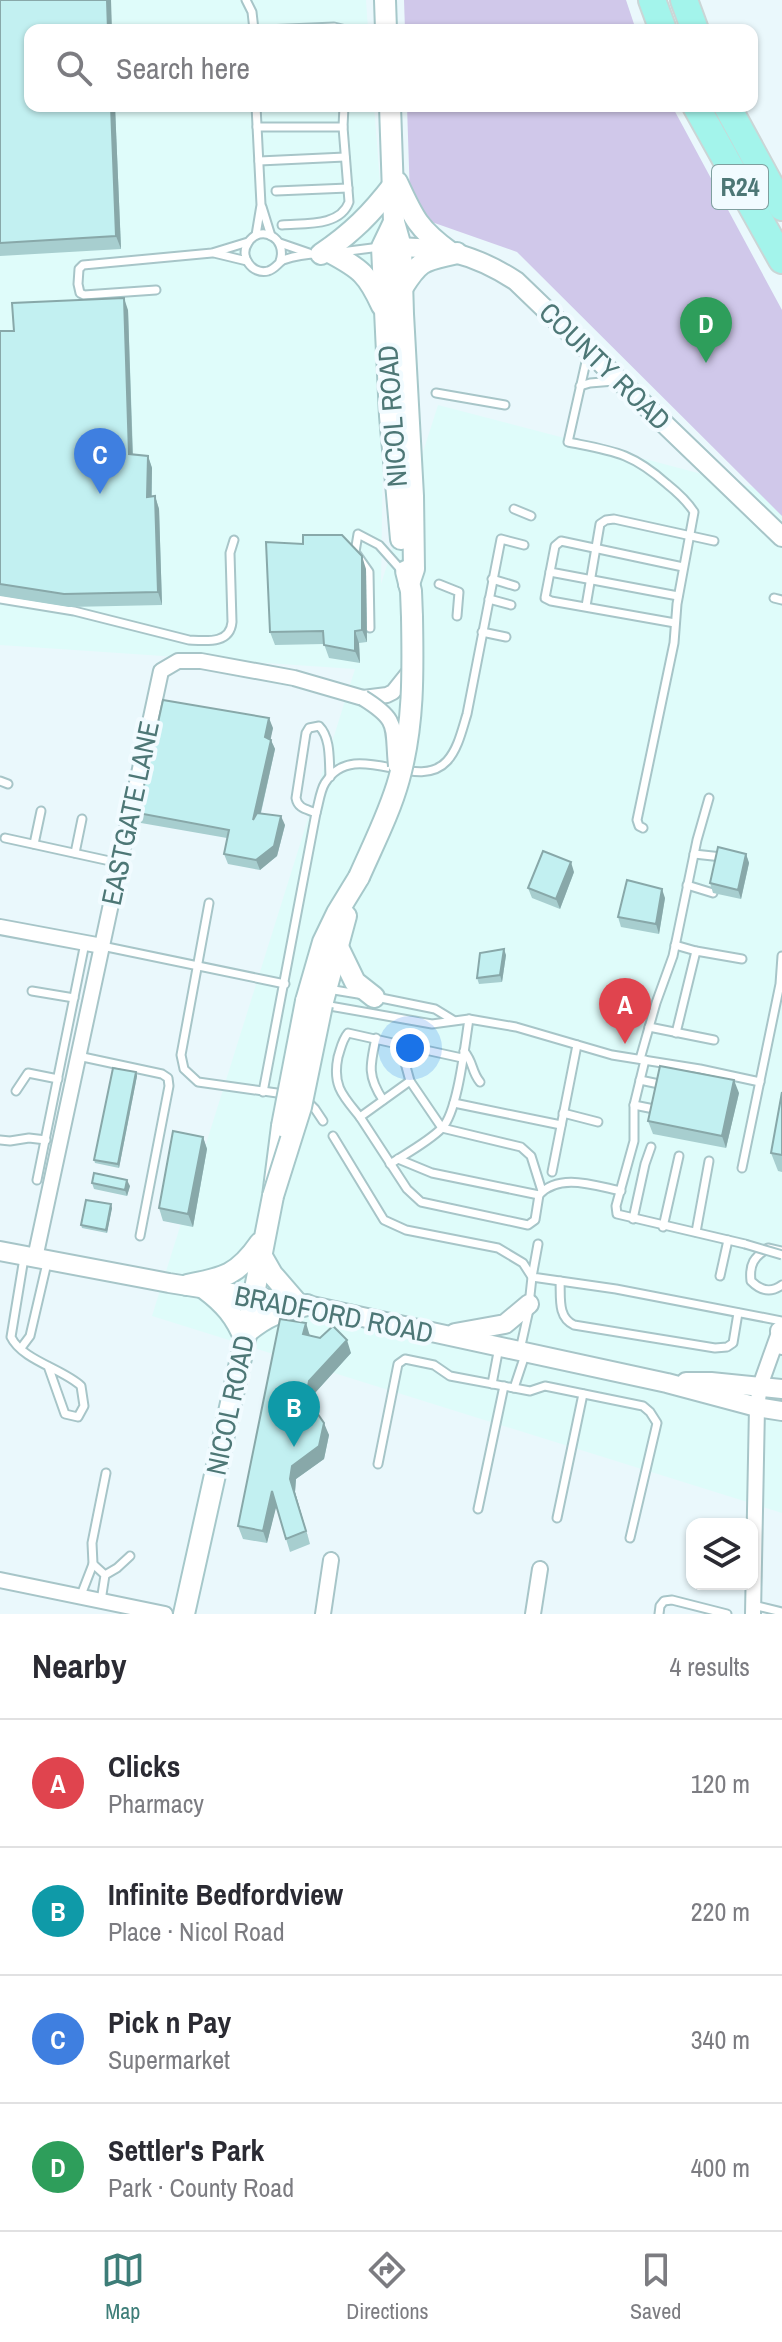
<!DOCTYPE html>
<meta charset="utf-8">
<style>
body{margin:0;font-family:"Archivo Narrow",sans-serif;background:#f2f2f3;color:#2b2b33}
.controls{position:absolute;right:24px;bottom:24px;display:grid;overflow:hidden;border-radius:16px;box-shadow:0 2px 6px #0004}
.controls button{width:72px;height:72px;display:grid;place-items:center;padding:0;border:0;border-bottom:2px solid #e1e1e2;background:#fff;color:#2b2b33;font:40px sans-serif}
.you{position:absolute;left:410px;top:1048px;width:28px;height:28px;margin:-20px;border:6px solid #fff;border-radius:50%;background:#1a73e8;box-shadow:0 0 0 12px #1a73e833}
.badge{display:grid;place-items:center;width:52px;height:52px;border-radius:50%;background:#3d7d78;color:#fff;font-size:26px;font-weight:700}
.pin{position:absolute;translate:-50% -66px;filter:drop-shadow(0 2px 4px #0008)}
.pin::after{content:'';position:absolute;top:42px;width:28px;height:24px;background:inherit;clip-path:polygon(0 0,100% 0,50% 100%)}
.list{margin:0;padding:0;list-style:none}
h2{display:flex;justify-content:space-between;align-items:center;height:104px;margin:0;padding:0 32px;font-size:34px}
h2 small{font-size:26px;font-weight:400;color:#7c7c81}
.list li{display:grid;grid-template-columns:52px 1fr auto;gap:24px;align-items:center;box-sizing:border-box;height:128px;padding:0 32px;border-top:2px solid #e1e1e2}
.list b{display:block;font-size:30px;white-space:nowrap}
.list p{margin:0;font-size:26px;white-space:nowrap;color:#7c7c81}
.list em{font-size:26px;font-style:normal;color:#7c7c81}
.icon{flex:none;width:44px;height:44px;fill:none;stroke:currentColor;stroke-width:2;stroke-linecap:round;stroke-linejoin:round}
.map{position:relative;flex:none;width:782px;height:1614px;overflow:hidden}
.search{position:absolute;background:#fff;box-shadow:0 2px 6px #0004;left:24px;right:24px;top:24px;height:88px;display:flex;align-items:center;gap:20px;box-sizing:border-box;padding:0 28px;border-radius:16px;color:#7c7c81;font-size:30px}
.sheet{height:616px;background:#fff}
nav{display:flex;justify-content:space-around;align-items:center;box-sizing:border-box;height:112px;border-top:2px solid #e1e1e2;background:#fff;font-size:22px;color:#7c7c81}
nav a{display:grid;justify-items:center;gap:4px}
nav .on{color:#3d7d78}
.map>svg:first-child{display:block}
</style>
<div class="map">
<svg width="782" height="1614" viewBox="0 0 782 1614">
<rect width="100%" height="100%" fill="#eaf8fc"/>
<polygon fill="#dffcfa" points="0,0 366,0 368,30 30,30 30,106 374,106 386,257 381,584 438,405 782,495 782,1513 152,1316 355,669 0,645"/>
<g fill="#d0c8ea">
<polygon points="404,0 626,0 636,30 405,30"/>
<polygon points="407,106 672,106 782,310 782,516 517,252 426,220 410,198"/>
</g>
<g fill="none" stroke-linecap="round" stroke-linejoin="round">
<defs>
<g id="service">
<polyline points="246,0 252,12 254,30"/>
<polyline points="265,30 334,27 346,30"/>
<polyline points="257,127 343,127"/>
<polyline points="259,161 345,157"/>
<polyline points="276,191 348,188"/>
<polyline points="262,207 271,236"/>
<path d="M 282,225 C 304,223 340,227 349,202 L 343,127 L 344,106"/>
<polyline points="256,235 261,205 256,106"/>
<polyline points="280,243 309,253"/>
<polyline points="341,252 380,247"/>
<polyline points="214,253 247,261"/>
<path d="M 280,261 C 288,238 260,223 248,243 C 239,256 252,275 268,271 C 275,269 278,263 283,260 C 294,256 309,254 320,254"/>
<polyline points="156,290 84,295 80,293 78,284 79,269 83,265 94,264 212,253 248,242"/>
<path d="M 588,353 L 568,442 C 613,451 631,452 667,484 C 677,492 687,501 694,512 L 677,604 L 674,643 L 637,820 L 639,826 L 643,828"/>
<polyline points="580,386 590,383 614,381"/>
<polyline points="436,393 505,405"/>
<polyline points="514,509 531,516"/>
<polyline points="550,572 545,598 551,601 675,623"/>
<polyline points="492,579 515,586"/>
<polyline points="439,584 459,592 457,616"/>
<polyline points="678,596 550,572 555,546 561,541 683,567"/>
<polyline points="774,598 782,600"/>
<path d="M 0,599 L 74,611 L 189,640 C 207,641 230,644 232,622 L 230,553 L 234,540"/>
<polyline points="489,599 511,605"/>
<polyline points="586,606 600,524 606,520 614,519 714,541"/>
<polyline points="370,628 369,572 355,552 358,534 379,545 403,572"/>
<polyline points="482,632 506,637"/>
<polyline points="0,781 8,784"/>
<path d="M 316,813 C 307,809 298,809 296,798 L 306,733 L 309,728 L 319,726 C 331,738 329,760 330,777"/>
<polyline points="5,838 119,863"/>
<polyline points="34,844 41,811"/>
<polyline points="75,853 82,819"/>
<polyline points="694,854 722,857"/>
<polyline points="687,885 713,893"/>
<polyline points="209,903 181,1055 184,1069 198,1082 284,1094"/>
<polyline points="675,945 696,951"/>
<polyline points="102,946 285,984"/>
<polyline points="328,989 364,995"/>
<polyline points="32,991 74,998"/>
<polyline points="376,997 435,1009 453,1020"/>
<polyline points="324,1005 432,1024 469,1019 516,1027 612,1055 700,1069 760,1082"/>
<polyline points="649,1027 714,1040"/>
<polyline points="676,1033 696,951 742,959"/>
<path d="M 376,1038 C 370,1065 367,1076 383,1100"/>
<polyline points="430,1051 462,1058"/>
<path d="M 464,1051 C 474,1063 471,1071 480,1082"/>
<polyline points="78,1056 162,1074 168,1078 169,1086 140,1236"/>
<polyline points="640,1059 656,1003 673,956 697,840 709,798"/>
<polyline points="645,1060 634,1105 634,1141 616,1206 617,1214 745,1244"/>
<polyline points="640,1080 659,1084"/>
<path d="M 410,1081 L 360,1117 L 407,1189 L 421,1202 L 528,1225 L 535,1220 L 539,1195 C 559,1172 596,1186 621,1191"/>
<polyline points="16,1091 28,1073 58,1079"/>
<path d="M 263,1092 L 316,813 C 319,803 320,791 325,783 C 354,736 417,794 447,761 C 458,749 462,730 467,714 L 501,539 L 524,545"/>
<polyline points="307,1101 315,1109 323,1121"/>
<polyline points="454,1103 561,1125"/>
<polyline points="634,1105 654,1109"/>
<polyline points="563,1113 598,1122"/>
<path d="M 360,1117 C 343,1096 332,1086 338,1057 C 341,1048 342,1040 348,1033 L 406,1046 L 405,1063 L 410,1081 L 442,1128 L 521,1147 L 531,1156 L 542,1191"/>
<polyline points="333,1136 384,1220 406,1230 498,1248 523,1263 532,1277 528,1314 520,1350"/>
<polyline points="0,1140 10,1141 29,1138 46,1140"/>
<polyline points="398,1159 432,1173 539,1195"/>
<path d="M 390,1164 C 407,1153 428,1142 442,1128 C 458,1112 465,1043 469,1019"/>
<polyline points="742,1168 780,984 782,956"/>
<polyline points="552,1172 577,1045"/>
<polyline points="37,1180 85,943"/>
<polyline points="633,1219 645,1164 651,1147"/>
<polyline points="663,1227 679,1156"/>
<polyline points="696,1232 709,1161"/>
<polyline points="538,1244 532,1277 616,1289 782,1321"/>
<path d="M 782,1251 L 768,1248 C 754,1257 749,1264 751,1281 C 761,1291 771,1293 782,1285"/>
<path d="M 24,1258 L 11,1337 C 22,1360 63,1369 81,1386 L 84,1406 L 78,1417 L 65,1414 L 48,1366"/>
<polyline points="720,1276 728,1240"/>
<path d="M 560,1281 C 561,1297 557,1317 574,1325 L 715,1348 L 727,1347 L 733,1343 L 738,1313"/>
<polyline points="21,1348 30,1336 47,1263"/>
<polyline points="492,1384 499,1347"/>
<polyline points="514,1388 525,1355"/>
<polyline points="378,1464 398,1364 405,1359 434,1365 450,1376 530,1391 545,1386 643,1406 650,1412 657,1423 630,1538"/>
<polyline points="478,1509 504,1386"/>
<polyline points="557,1518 583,1394"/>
<polyline points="105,1575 117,1568 130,1556"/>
<polyline points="81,1595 93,1564"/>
<polyline points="101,1601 105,1575 93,1564 92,1543 106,1473"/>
<polyline points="753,1605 782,1612"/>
<polyline points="659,1614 660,1606 664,1601 672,1600 727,1614"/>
</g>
<g id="minor">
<polyline points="0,927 102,946"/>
<polyline points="35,1258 161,671 178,661 201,661 294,678 363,698 387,695 393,692 413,667"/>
<polyline points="0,1580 165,1614"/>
<polyline points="323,1614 331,1560"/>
<polyline points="533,1614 540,1569"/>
<polyline points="753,1614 757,1407 760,1386 780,1330"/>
</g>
<g id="tertiary">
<path d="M 387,247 C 440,247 471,252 516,281 L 782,537"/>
<polyline points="0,1251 169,1283 307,1305 667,1383 757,1407 782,1411"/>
<polyline points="780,1331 782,1345"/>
<polyline points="455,1333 505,1324 529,1304"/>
<polyline points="686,1382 711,1382 782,1389"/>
</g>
<g id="secondary">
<polyline points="385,0 386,30"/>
<polyline points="390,106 394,222 401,247 403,314 413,496 414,569 409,584"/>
<path d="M 397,182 C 413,217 418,229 450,252"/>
<polyline points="394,222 382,247 390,416 401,539"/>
<path d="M 331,253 C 361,269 368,275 382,306"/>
<path d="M 321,254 C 352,233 371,214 394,184"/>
<path d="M 403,287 C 421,258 425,261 457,253"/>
<polyline points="406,571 411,591 412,617"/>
<polyline points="338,947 355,982 374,997"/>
<polyline points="306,1001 323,942 337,913 359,877"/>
<polyline points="322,1005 346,916"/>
<polyline points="260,1253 272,1274 298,1304"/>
<path d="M 187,1285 C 224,1278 238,1275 260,1243"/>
<path d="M 205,1289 C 224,1303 236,1317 245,1340"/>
<path d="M 246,1333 C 267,1315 281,1311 307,1305"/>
<polyline points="184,1614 245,1340 273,1196 282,1126"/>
</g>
<g id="motorway">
<polyline points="652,0 663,30"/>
<polyline points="684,0 695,30"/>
<polyline points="696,106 782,260"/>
<polyline points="727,106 782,207"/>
</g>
</defs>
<use href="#service" stroke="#a7c5c8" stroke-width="11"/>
<use href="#minor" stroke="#a7c5c8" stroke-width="18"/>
<use href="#tertiary" stroke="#a7c5c8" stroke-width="22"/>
<use href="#secondary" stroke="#a6c8ca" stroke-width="24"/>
<use href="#motorway" stroke="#cad6d6" stroke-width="30"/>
<use href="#service" stroke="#fff" stroke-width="7"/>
<use href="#minor" stroke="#fff" stroke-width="14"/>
<use href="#tertiary" stroke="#fff" stroke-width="18"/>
<use href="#secondary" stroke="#fff" stroke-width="20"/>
<use href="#motorway" stroke="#a3f4eb" stroke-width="26"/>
<defs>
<polyline id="service-bridge" points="745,1244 782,1255"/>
<path id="minor-bridge" d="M 363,698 C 400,721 392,726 396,766"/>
<g id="secondary-bridge">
<path d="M 359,877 C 373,845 390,812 399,779 C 414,725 413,672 412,617"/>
<polyline points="282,1126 306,1001"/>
<polyline points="273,1196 301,1107 322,1005"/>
</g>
</defs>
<use href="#service-bridge" stroke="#a7c5c8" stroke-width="11" stroke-linecap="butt"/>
<use href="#minor-bridge" stroke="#a7c5c8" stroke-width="18" stroke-linecap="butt"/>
<use href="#secondary-bridge" stroke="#a6c8ca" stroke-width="24" stroke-linecap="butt"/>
<use href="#service-bridge" stroke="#fff" stroke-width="7"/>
<use href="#minor-bridge" stroke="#fff" stroke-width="14"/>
<use href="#secondary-bridge" stroke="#fff" stroke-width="20"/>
</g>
<g fill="#a7cecf">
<polygon points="0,0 30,106 115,106 121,249 0,256"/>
<polygon points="128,310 133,454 148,456 152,468 152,496 155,496 159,509 162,605 69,607 0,596 0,331 14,331"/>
<polygon points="366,569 367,642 359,643 360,663 329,658 324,644 275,645 270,632"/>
<polygon points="273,728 270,739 275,749 261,813 285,825 277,856 260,870 228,864 224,854 227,838 141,823 138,813"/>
<polygon points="746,854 749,863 741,899 713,893 710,883"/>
<polygon points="574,872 560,909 532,898 528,888"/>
<polygon points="665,898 659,934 621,927 618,917"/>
<polygon points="506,955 502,982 479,984 477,978"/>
<polygon points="136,1072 137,1076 119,1168 95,1163 94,1160"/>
<polygon points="782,1092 782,1172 778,1171 771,1153"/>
<polygon points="739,1093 726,1148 653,1134 648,1121"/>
<polygon points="203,1137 207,1149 193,1227 163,1221 159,1208"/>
<polygon points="92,1183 130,1186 127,1196 94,1189"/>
<polygon points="112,1208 107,1233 82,1228 81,1225"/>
<polygon points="310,1336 351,1353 314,1394 312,1404 329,1435 324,1459 296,1479 295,1492 310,1544 290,1552 276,1506 267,1543 243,1539 238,1526"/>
</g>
<g fill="#88a8a9">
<polygon points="107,0 111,0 112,30 108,30"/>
<polygon points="111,106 115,106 121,249 116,236"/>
<polygon points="124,298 128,310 133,467 129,454"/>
<polygon points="148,456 152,468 151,509 147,497"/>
<polygon points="155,496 159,509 162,605 158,592"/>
<polygon points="362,556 366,569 367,642 362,630"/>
<polygon points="355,631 359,643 360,663 355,651"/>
<polygon points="269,718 273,728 269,747 265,737"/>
<polygon points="271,740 275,749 257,829 253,820"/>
<polygon points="281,816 285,825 277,856 260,870 256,860"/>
<polygon points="746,854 749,863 741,899 738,890"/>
<polygon points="571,862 574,872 560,909 556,899"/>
<polygon points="662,889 665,898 659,934 656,924"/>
<polygon points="504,949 506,955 502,982 500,975"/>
<polygon points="136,1072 137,1076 119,1168 118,1164"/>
<polygon points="734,1080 739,1093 726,1148 722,1136"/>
<polygon points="203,1137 207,1149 193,1227 188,1214"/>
<polygon points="127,1180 130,1186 127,1196 125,1190"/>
<polygon points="111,1204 112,1208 107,1233 106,1230"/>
<polygon points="306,1323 310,1336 303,1334"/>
<polygon points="347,1340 351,1353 314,1394 311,1409 306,1397 309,1381"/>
<polygon points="324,1423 329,1435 324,1459 296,1479 295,1492 310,1544 290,1479 292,1466"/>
<polygon points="272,1491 277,1504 267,1543 263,1531"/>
</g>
<g fill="#c2f0f1" stroke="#88a8a9" stroke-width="2">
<polygon points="0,0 107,0 108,30 30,30 30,106 111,106 116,236 0,243"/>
<polygon points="124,298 129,454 148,456 147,497 155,496 158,592 64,594 0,584 0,331 14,331 12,303"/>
<polygon points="303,535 342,535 362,556 362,630 355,631 355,651 324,645 323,631 270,632 266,542 303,544"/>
<polygon points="163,700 269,718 265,737 271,740 253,820 257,813 281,816 274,846 256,860 224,854 229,830 138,813"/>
<polygon points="718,847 746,854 738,890 710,883"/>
<polygon points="543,851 571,862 556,899 528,888"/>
<polygon points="627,880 662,889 656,924 618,917"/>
<polygon points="504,949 500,975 477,978 480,953"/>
<polygon points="660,1066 734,1080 722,1136 648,1121"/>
<polygon points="113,1068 136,1072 118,1164 94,1160"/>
<polygon points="782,1092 782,1155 771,1153"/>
<polygon points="173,1131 203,1137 188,1214 159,1208"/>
<polygon points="94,1173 127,1180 125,1190 92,1183"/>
<polygon points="86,1200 111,1204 106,1230 81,1225"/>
<polygon points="280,1319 306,1323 303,1334 320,1338 333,1326 347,1340 309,1381 306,1397 324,1423 319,1446 292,1466 290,1479 306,1531 286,1539 272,1491 263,1531 238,1526"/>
</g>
<g text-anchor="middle" stroke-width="8" stroke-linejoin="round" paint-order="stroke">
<rect fill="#f1fbff" stroke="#7e9f9f" stroke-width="2" x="712" y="165" width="56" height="44" rx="6"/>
<g font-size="26" font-weight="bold" fill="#4d7776">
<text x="740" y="196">R24</text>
</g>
<g font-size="28" fill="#4d7776" stroke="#f1fbff">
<text transform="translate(605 366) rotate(44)" y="10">COUNTY ROAD</text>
<text transform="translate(392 416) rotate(-94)" y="10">NICOL ROAD</text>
<text transform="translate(130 813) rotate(-78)" y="10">EASTGATE LANE</text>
<text transform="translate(334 1314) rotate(11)" y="10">BRADFORD ROAD</text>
<text transform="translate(230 1405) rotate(-78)" y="10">NICOL ROAD</text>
</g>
</g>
</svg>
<div class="controls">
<button><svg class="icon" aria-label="layers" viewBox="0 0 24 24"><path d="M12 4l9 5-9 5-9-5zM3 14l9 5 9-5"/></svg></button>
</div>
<div class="you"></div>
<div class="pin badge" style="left:625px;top:1044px;background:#e0444e">A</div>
<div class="pin badge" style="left:294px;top:1447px;background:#0f9aa8">B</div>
<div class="pin badge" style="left:100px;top:494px;background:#3f7fe0">C</div>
<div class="pin badge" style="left:706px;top:363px;background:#2e9e5b">D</div>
<div class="search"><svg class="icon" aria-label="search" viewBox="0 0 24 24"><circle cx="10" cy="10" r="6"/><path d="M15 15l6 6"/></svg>Search here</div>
</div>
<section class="sheet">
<h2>Nearby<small>4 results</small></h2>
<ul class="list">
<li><span class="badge" style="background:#e0444e">A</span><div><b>Clicks</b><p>Pharmacy</p></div><em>120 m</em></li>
<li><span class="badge" style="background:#0f9aa8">B</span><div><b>Infinite Bedfordview</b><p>Place · Nicol Road</p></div><em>220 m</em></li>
<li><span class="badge" style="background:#3f7fe0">C</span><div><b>Pick n Pay</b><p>Supermarket</p></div><em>340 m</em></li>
<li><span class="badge" style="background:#2e9e5b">D</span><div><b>Settler's Park</b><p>Park · County Road</p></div><em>400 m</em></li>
</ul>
</section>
<nav>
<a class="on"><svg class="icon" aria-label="map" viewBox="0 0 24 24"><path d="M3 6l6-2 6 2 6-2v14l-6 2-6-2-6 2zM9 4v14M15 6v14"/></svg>Map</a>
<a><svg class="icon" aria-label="directions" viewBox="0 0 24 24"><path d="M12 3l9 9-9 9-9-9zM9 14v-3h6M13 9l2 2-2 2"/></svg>Directions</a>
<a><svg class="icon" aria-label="saved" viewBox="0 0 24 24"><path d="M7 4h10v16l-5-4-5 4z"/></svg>Saved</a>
</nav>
